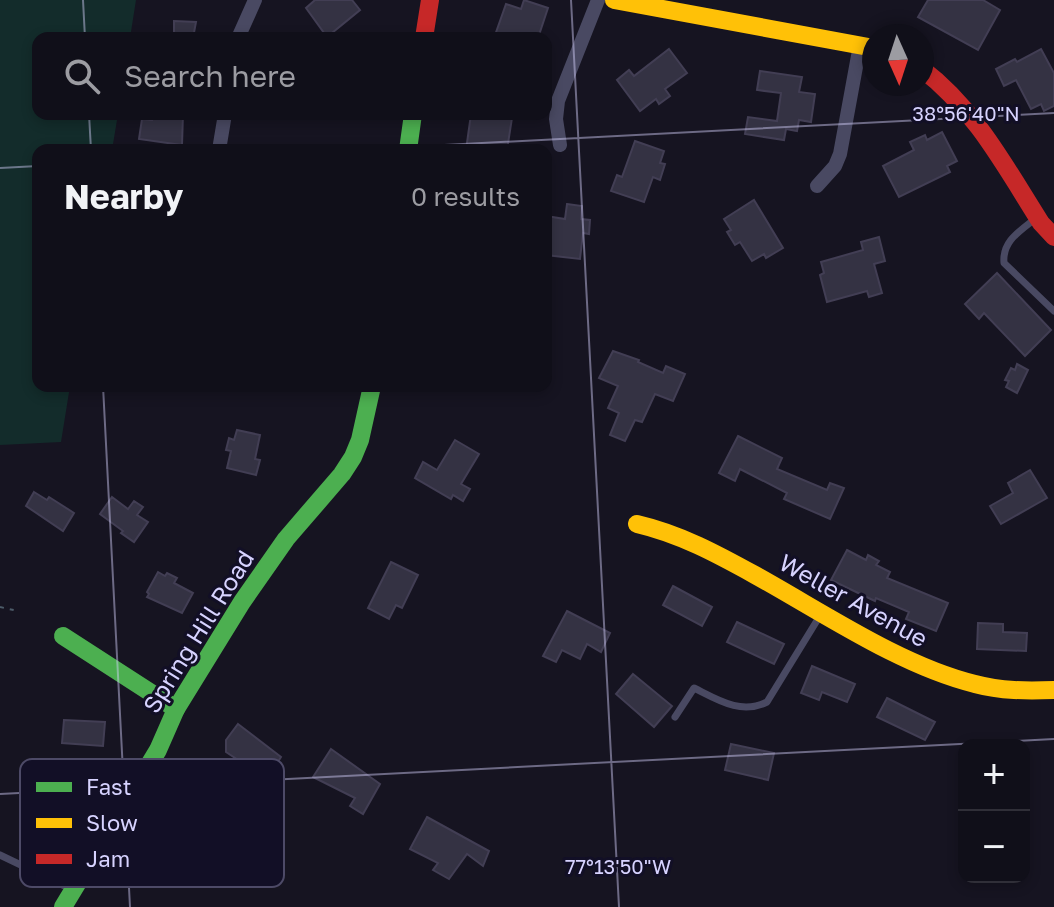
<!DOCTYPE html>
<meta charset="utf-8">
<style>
body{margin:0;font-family:"Golos Text",sans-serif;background:#1e1d26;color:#f1f3f6}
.controls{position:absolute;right:24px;bottom:24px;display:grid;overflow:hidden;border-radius:16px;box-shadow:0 4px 12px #0003}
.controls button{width:72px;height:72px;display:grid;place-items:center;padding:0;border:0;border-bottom:2px solid #302f38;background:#100f19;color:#f1f3f6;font:40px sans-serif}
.compass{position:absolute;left:862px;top:24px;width:72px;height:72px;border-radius:50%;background:#100f19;box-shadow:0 4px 12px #0003;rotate:177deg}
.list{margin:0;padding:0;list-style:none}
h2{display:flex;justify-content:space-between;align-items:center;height:104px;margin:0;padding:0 32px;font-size:34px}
h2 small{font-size:26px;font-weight:400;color:#9c9ca2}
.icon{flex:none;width:44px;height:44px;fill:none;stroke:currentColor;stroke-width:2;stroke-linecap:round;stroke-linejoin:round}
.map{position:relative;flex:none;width:1054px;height:907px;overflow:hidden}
.search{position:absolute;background:#100f19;box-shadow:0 4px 12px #0003;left:32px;top:32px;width:520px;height:88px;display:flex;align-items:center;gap:20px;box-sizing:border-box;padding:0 28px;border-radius:16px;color:#9c9ca2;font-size:30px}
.panel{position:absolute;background:#100f19;box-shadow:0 4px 12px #0003;left:32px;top:144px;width:520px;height:248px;border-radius:16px}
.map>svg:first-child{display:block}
</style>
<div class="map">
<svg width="1054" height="907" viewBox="0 0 1054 907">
<rect width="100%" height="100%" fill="#161421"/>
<polygon fill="#132c2b" points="0,0 136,0 130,38 38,38 38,114 118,114 112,150 38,150 38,386 70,386 61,442 0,445"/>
<g fill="#343243" stroke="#423e54" stroke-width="2">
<polygon points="315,0 352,0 360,10 327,37 306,8"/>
<polygon points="524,0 548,8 538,38 494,38 506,4 521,9"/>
<polygon points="928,0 983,0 1000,10 978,50 918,17"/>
<polygon points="174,21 196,22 193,38 174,38"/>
<polygon points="669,49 687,73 665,89 670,96 659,104 656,99 640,111 617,80 629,70 634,76"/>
<polygon points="1041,49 1054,73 1054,106 1044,111 1041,104 1031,109 1016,80 1004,86 996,69 1015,59 1017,62"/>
<polygon points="760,71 802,77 799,92 815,94 811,122 799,120 797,131 786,129 784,140 745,134 748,117 777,121 781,93 757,90"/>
<polygon points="153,114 183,114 182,145 139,139 142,119 152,120"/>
<polygon points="471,114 512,118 507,150 466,150"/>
<polygon points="942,132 957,161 947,166 950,172 899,197 883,166 914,150 910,142 925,135 927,140"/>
<polygon points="635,141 664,151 660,163 665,164 660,180 653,177 644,202 611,191 617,175 622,177"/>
<polygon points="754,200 783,248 766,258 764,254 752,261 740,242 735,245 727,232 731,230 724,219"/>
<polygon points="567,204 582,206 581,219 590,220 589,234 583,233 580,259 546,255 546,216 565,219"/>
<polygon points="879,237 885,261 874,264 882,293 869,297 867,291 827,302 820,275 824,273 821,262 863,250 861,242"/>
<polygon points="997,273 1051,330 1025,356 984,313 979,319 965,304"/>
<polygon points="613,351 639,360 638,362 663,373 666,366 685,374 673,401 655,394 642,422 635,420 625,441 610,435 619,413 608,408 618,386 599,378"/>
<polygon points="1017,364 1028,370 1017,393 1006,387 1009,381 1005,380 1011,368 1015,370"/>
<polygon points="237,430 260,435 255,459 260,460 256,475 227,468 231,451 226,450 229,438 234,440"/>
<polygon points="738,436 782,458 777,469 827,490 830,483 844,488 830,519 784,499 787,493 740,469 735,481 719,473"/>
<polygon points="455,440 479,454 461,484 470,489 463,501 453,495 451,499 415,478 423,462 437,470"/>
<polygon points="1030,470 1047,498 1001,524 990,506 1013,493 1008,483"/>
<polygon points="34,492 47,500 49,497 74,513 63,531 26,506"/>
<polygon points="112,497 128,509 134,501 143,507 137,515 148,522 134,542 121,533 123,531 100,514"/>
<polygon points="847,550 866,560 868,555 879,561 876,565 890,572 887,578 948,603 936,631 906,619 909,612 876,598 875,601 831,580"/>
<polygon points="391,562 418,575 402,608 396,605 389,619 368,608"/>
<polygon points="158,572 165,576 167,573 177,578 174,583 193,593 182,613 147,597 149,594 147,592"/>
<polygon points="673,586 712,607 702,626 663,605"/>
<polygon points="567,611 610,633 601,652 587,644 580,659 562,650 556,662 543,656"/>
<polygon points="737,622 784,644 774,664 727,642"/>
<polygon points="978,623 1003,624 1003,632 1027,633 1026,651 977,649"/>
<polygon points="812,666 855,684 847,702 822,692 819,700 801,693"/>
<polygon points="633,674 672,706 654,727 616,694"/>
<polygon points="887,698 935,722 925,740 877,717"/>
<polygon points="64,720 105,722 103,746 62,743"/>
<polygon points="238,724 281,757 267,779 226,752 226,740"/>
<polygon points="731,744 774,753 768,780 725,770"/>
<polygon points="331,749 380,784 363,814 350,806 355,798 313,777"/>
<polygon points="427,817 489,851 483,866 467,854 449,879 433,870 438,863 410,849"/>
</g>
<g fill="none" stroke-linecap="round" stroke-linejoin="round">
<polyline stroke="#4c5b68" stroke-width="2" stroke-dasharray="4 6" stroke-linecap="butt" points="0,607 18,611"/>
<g stroke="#494962" stroke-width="7">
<path d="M 1036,218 C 1020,231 1002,241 1004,263 L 1054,311"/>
<path d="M 675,717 L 694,688 C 718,700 741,715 767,702 L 821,614"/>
<polyline points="0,855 71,889"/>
</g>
<g stroke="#494962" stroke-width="14">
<polyline points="238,38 255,0"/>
<polyline points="560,145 556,119 558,101 598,0"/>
<polyline points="219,150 225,114"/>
<polyline points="817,186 835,166 840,154 860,45"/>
</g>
<g stroke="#4caf50" stroke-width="18">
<polyline points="408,150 413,114"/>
<polyline points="63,636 176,709"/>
<polyline points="63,907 158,750 176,709 242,602 286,539 342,474 353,457 360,440 372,386"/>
</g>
<g stroke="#ffc107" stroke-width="18">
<polyline points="614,0 874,48"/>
<path d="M 637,524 C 680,534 717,554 755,575 C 822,612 901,666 975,684 C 1001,691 1027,691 1054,690"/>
</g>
<g stroke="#c62828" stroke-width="18">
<polyline points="424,38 430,0"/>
<path d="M 922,69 C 975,109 1006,168 1041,223 L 1054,237"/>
</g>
</g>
<path fill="none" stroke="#d7d3ff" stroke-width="2" stroke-opacity="0.45" d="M 83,0 L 85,38M 571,0 L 619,907M 89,114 L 91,150M 350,150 L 1054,113M 0,168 L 38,166M 103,386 L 130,907M 0,794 L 1054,739"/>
<g text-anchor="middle" stroke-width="6" stroke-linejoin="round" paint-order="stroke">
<g font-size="24" fill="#d7d3ff" stroke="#120f26">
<text transform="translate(853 601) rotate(29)" y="8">Weller Avenue</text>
<text transform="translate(199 632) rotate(-58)" y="8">Spring Hill Road</text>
</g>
</g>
<rect x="20" y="759" width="264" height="128" rx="12" fill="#120f26" stroke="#4d4a67" stroke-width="2"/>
<rect x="36" y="782" width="36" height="10" fill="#4caf50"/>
<rect x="36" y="818" width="36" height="10" fill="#ffc107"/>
<rect x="36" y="854" width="36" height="10" fill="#c62828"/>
<g font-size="22" fill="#d7d3ff">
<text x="86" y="795">Fast</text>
<text x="86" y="831">Slow</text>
<text x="86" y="867">Jam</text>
</g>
<g font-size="20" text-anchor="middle" fill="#d7d3ff" stroke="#120f26" stroke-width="6" stroke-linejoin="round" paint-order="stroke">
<text x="966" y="121">38°56'40"N</text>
<text x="618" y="874">77°13'50"W</text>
</g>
</svg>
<div class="controls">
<button>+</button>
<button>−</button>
</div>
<svg class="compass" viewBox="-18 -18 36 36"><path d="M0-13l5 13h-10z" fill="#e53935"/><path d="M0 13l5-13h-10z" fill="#9c9ca2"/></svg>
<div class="search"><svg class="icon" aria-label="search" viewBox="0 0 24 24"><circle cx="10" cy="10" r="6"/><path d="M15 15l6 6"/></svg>Search here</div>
<section class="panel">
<h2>Nearby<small>0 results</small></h2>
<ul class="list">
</ul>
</section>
</div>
